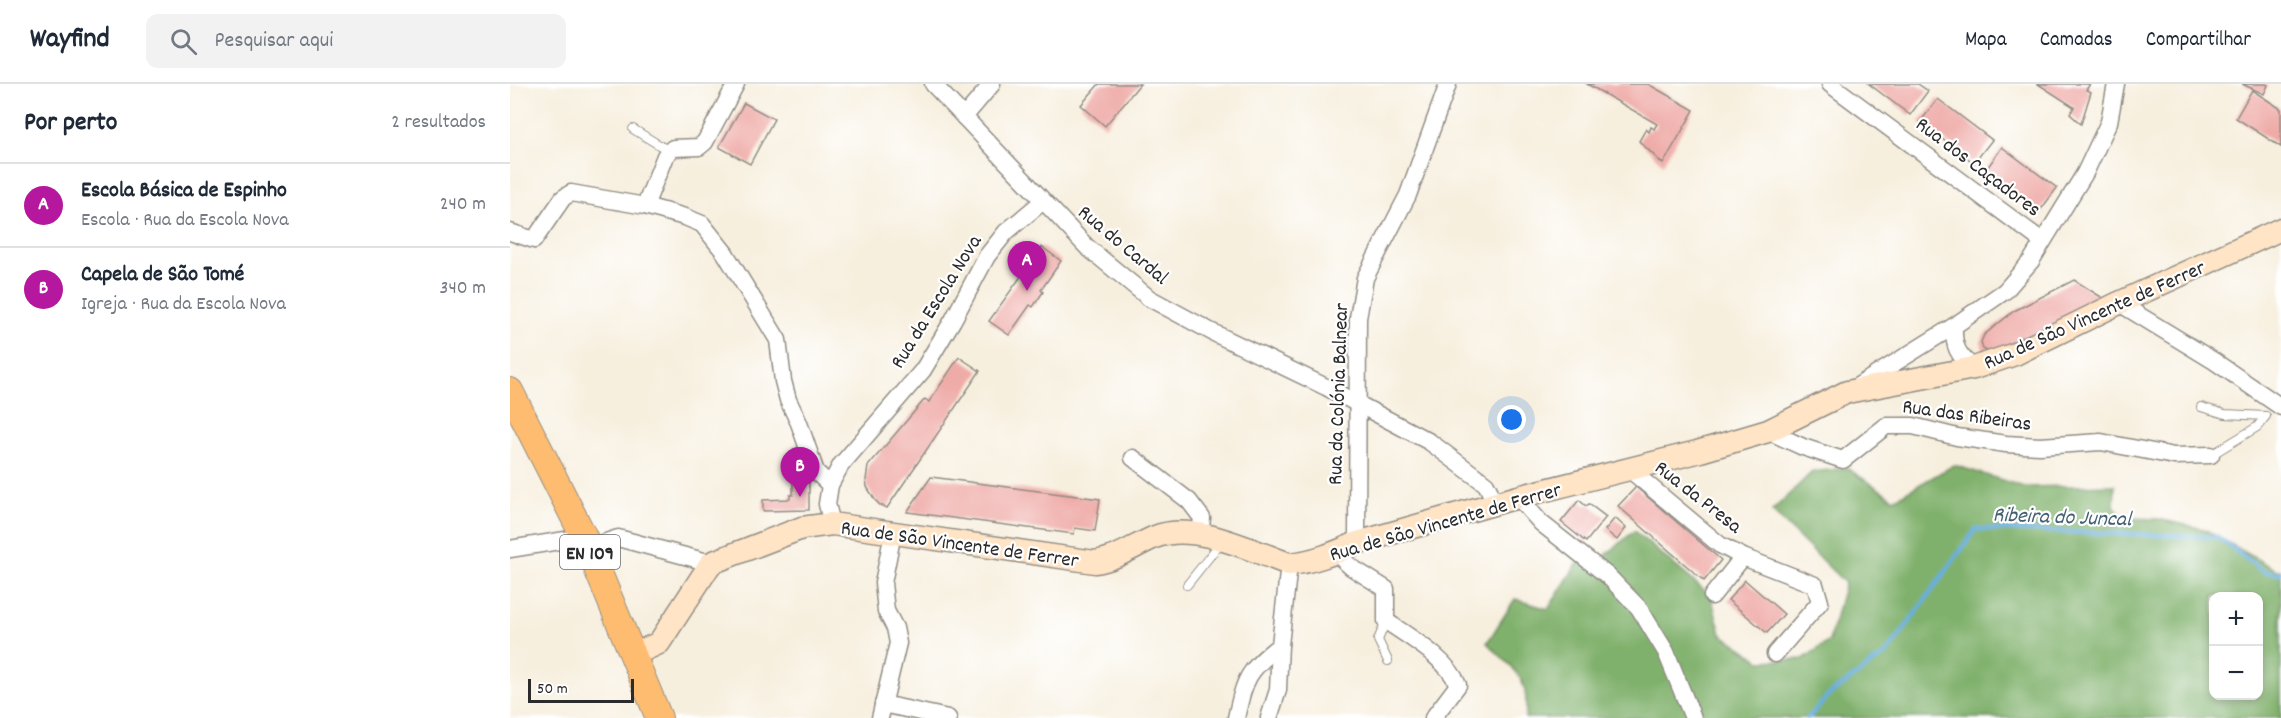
<!DOCTYPE html>
<html lang="pt">
<meta charset="utf-8">
<style>
body{margin:0;font-family:Dekko,sans-serif;background:#f2f2f3;color:#1f2937}
.controls{position:absolute;right:18px;bottom:18px;display:grid;overflow:hidden;border-radius:12px;box-shadow:0 3px 9px #0003}
.controls button{width:54px;height:54px;display:grid;place-items:center;padding:0;border:0;border-bottom:2px solid #e0e1e3;background:#fff;color:#1f2937;font:30px sans-serif}
.scale{position:absolute;left:18px;bottom:15px;width:106px;box-sizing:border-box;padding-left:6px;border:3px solid #2b2b2b;border-top:0;font-size:16px;line-height:21px;white-space:nowrap;color:#2b2b2b;-webkit-text-stroke:4px #fff;paint-order:stroke}
.you{position:absolute;left:1002px;top:336px;width:21px;height:21px;margin:-15px;border:4px solid #fff;border-radius:50%;background:#1a73e8;box-shadow:0 0 0 9px #1a73e833}
.badge{display:grid;place-items:center;width:39px;height:39px;border-radius:50%;background:#b5179e;color:#fff;font-size:20px;font-weight:700}
.pin{position:absolute;translate:-50% -50px;filter:drop-shadow(0 2px 3px #0008)}
.pin::after{content:'';position:absolute;top:32px;width:21px;height:18px;background:inherit;clip-path:polygon(0 0,100% 0,50% 100%)}
.list{margin:0;padding:0;list-style:none}
h2{display:flex;justify-content:space-between;align-items:center;height:78px;margin:0;padding:0 24px;font-size:26px}
h2 small{font-size:20px;font-weight:400;color:#747a83}
.list li{display:grid;grid-template-columns:39px 1fr auto;gap:18px;align-items:center;box-sizing:border-box;height:84px;padding:0 24px;border-top:2px solid #e0e1e3}
.list b{display:block;font-size:22px;white-space:nowrap}
.list p{margin:0;font-size:20px;white-space:nowrap;color:#747a83}
.list em{font-size:20px;font-style:normal;color:#747a83}
.icon{flex:none;width:33px;height:33px;fill:none;stroke:currentColor;stroke-width:2;stroke-linecap:round;stroke-linejoin:round}
.map{position:relative;flex:none;width:1771px;height:634px;overflow:hidden}
header{display:flex;align-items:center;gap:36px;box-sizing:border-box;height:84px;padding:0 30px;background:#fff;border-bottom:2px solid #e0e1e3}
header strong{font-size:28px}
nav{display:flex;gap:33px;margin-inline-start:auto;font-size:21px}
.search{width:420px;height:54px;background:#f2f2f3;display:flex;align-items:center;gap:15px;box-sizing:border-box;padding:0 21px;border-radius:12px;color:#747a83;font-size:22px}
main{display:flex}
aside{flex:1;background:#fff}
.map>svg:first-child{display:block}
</style>
<header>
<strong>Wayfind</strong>
<div class="search"><svg class="icon" aria-label="search" viewBox="0 0 24 24"><circle cx="10" cy="10" r="6"/><path d="M15 15l6 6"/></svg>Pesquisar aqui</div>
<nav><a>Mapa</a><a>Camadas</a><a>Compartilhar</a></nav>
</header>
<main>
<aside>
<h2>Por perto<small>2 resultados</small></h2>
<ul class="list">
<li><span class="badge">A</span><div><b>Escola Básica de Espinho</b><p>Escola · Rua da Escola Nova</p></div><em>240 m</em></li>
<li><span class="badge">B</span><div><b>Capela de São Tomé</b><p>Igreja · Rua da Escola Nova</p></div><em>340 m</em></li>
</ul>
</aside>
<div class="map">
<svg width="1771" height="634" viewBox="0 0 1771 634">
<rect width="100%" height="100%" fill="#fff"/>
<filter id="ink" filterUnits="userSpaceOnUse"><feTurbulence type="fractalNoise" baseFrequency=".0167" numOctaves="2"/><feDisplacementMap in="SourceGraphic" scale="12" xChannelSelector="R" yChannelSelector="G"/><feConvolveMatrix kernelMatrix="1 2 1 2 8 2 1 2 1" color-interpolation-filters="sRGB"/></filter>
<filter id="wash" filterUnits="userSpaceOnUse"><feTurbulence type="fractalNoise" baseFrequency=".008" numOctaves="4" result="noise"/><feDisplacementMap in="SourceGraphic" scale="24" xChannelSelector="R" yChannelSelector="G"/><feGaussianBlur stdDeviation="1.35" result="paint"/><feColorMatrix in="noise" values="0 0 0 0 0 0 0 0 0 0 0 0 0 0 0 0 0 1.4 0 .05"/><feComposite in="paint" operator="in"/></filter>
<g filter="url(#wash)">
<rect width="100%" height="100%" fill="#f7efde"/>
<path fill="#80b16c" stroke="#566e4c" stroke-width="1.5" fill-rule="evenodd" d="M 1444,381 L 1514,403 L 1605,401 L 1604,422 L 1616,434 L 1648,435 L 1694,445 L 1766,486 L 1771,486 L 1771,634 L 1015,634 C 1021,593 1003,585 977,559 L 1005,515 L 1038,525 L 1067,480 L 1089,477 L 1124,447 L 1201,512 L 1211,550 L 1251,577 L 1293,575 L 1319,557 L 1335,499 L 1262,427 L 1302,388 L 1337,384 L 1384,415 ZM 1704,512 L 1748,512 L 1748,612 L 1704,612 Z"/>
<g fill="none" stroke-linecap="round" stroke-linejoin="round">
<polyline stroke="#68afdf" stroke-width="4.5" points="1298,634 1319,611 1377,569 1466,445 1708,453 1754,488 1771,489"/>
</g>
<g id="blocks">
<g fill="#efaba7">
<polygon points="589,0 630,0 595,42 571,21"/>
<polygon points="1077,0 1138,0 1184,26 1153,80 1129,57 1136,45 1139,48 1141,43 1144,45 1147,40"/>
<polygon points="1359,0 1408,0 1418,7 1400,31"/>
<polygon points="1528,0 1580,0 1576,6 1581,8 1571,40 1560,30 1564,23"/>
<polygon points="1732,0 1756,0 1758,1 1754,10"/>
<polygon points="1742,6 1771,25 1771,63 1726,34"/>
<polygon points="1428,15 1482,56 1464,79 1410,38"/>
<polygon points="234,19 264,35 240,80 209,63"/>
<polygon points="1492,63 1547,104 1529,128 1475,87"/>
<polygon points="532,163 551,177 531,206 533,208 523,223 520,221 499,251 479,237"/>
<polygon points="1564,196 1596,216 1515,258 1479,268 1473,265 1471,258 1474,251 1504,227"/>
<polygon points="449,273 470,287 377,424 370,421 365,416 357,403 356,396 358,382 415,315 419,318"/>
<polygon points="295,362 299,377 299,426 253,427 253,416 280,415 280,411 283,411 283,397 286,397 286,377 283,365"/>
<polygon points="421,393 590,415 585,447 565,444 564,450 397,428"/>
<polygon points="1126,403 1211,476 1194,497 1108,422"/>
<polygon points="1069,416 1076,422 1079,420 1096,433 1076,458 1051,438"/>
<polygon points="1105,434 1116,444 1107,456 1095,446"/>
<polygon points="1235,496 1274,530 1257,549 1218,516"/>
</g>
</g>
</g>
<g filter="url(#ink)">
<use href="#blocks" fill-opacity="0" stroke="#918d84" stroke-width="1.5"/>
<g fill="none" stroke-linecap="round" stroke-linejoin="round">
<defs>
<g id="lane">
<polyline points="123,45 159,67"/>
<polyline points="1691,323 1715,330 1756,332 1747,343 1701,371"/>
<polyline points="677,501 712,457"/>
<polyline points="876,537 868,556 878,577"/>
</g>
<g id="street">
<polyline points="423,0 577,163 639,214 702,248 816,303 920,358 976,400 986,420"/>
<polyline points="1320,0 1532,157"/>
<polyline points="454,33 482,0"/>
<polyline points="135,122 155,72 163,64 189,63 195,58 226,0"/>
<polyline points="0,148 24,156 53,114 61,109 135,122 175,133 192,140 215,169 268,256 273,297 278,316 289,339 306,388 320,401"/>
<polyline points="1609,219 1704,277 1771,323"/>
<path d="M 1444,242 C 1443,262 1448,272 1464,284"/>
<polyline points="1343,305 1444,242 1495,207 1521,177 1575,89 1599,38 1606,0"/>
<polyline points="1258,347 1293,363 1333,376 1376,342 1403,342 1447,353 1496,360 1530,362 1591,358 1664,372 1701,371"/>
<polyline points="623,374 679,417 692,434 690,450"/>
<polyline points="1119,385 1210,461 1233,473 1305,501 1310,518 1265,570"/>
<polyline points="1008,413 1031,439 1098,492 1129,524 1156,568 1183,634"/>
<polyline points="322,440 317,420 320,401 331,381 413,286 443,236 477,172 496,148 533,117"/>
<polyline points="847,459 848,234 855,194 898,111 938,0"/>
<polyline points="78,464 108,454 201,479"/>
<polyline points="0,465 74,453"/>
<path d="M 826,469 L 841,483 L 876,505 L 876,537 C 899,553 938,575 948,601 L 923,634"/>
<polyline points="1202,512 1233,473"/>
<polyline points="373,620 438,634"/>
<polyline points="370,634 388,559 385,544 376,527 373,499 383,449"/>
<path d="M 726,634 C 735,594 737,587 770,561"/>
<polyline points="759,634 768,606 770,561 779,480"/>
</g>
<path id="secondary" d="M 123,571 L 149,559 L 201,479 L 292,444 L 322,440 L 585,478 C 607,475 624,462 645,453 C 684,437 742,467 779,480 C 803,478 825,469 847,459 L 1008,413 L 1187,368 L 1258,347 L 1337,308 L 1464,284 L 1505,270 L 1609,219 L 1771,145"/>
<polyline id="primary" points="0,307 74,453 149,634"/>
</defs>
<use href="#lane" stroke="#918d84" stroke-width="10"/>
<use href="#street" stroke="#918d84" stroke-width="19"/>
<use href="#secondary" stroke="#918d84" stroke-width="25"/>
<use href="#primary" stroke="#918d84" stroke-width="28"/>
<use href="#lane" stroke="#fff" stroke-width="8"/>
<use href="#street" stroke="#fff" stroke-width="16"/>
<use href="#secondary" stroke="#ffe4c6" stroke-width="22"/>
<use href="#primary" stroke="#febc70" stroke-width="26"/>
</g>
</g>
<g text-anchor="middle" stroke-width="4.5" stroke-linejoin="round" paint-order="stroke">
<rect fill="#fff" stroke="#6b6b6b" stroke-width="1.5" x="50" y="451" width="60" height="34" rx="4.5"/>
<g font-size="20" font-weight="bold" fill="#2b2b2b">
<text x="80" y="475">EN 109</text>
</g>
<g font-size="21" fill="#2b2b2b" stroke="#fff">
<text transform="translate(1469 82) rotate(37)" y="7">Rua dos Caçadores</text>
<text transform="translate(614 160) rotate(40)" y="7">Rua do Cardal</text>
<text transform="translate(425 217) rotate(-58)" y="7">Rua da Escola Nova</text>
<text transform="translate(1584 230) rotate(-24)" y="7">Rua de São Vincente de Ferrer</text>
<text transform="translate(827 310) rotate(-88)" y="7">Rua da Colónia Balnear</text>
<text transform="translate(1457 330) rotate(8)" y="7">Rua das Ribeiras</text>
<text transform="translate(1189 412) rotate(38)" y="7">Rua da Presa</text>
<text transform="translate(935 437) rotate(-16)" y="7">Rua de São Vincente de Ferrer</text>
<text transform="translate(450 459) rotate(8)" y="7">Rua de São Vincente de Ferrer</text>
</g>
<g font-size="22" font-style="italic" fill="#436073" stroke="#fff">
<text transform="translate(1552 431) rotate(2)" y="8">Ribeira do Juncal</text>
</g>
</g>
</svg>
<div class="controls">
<button>+</button>
<button>−</button>
</div>
<div class="scale">50 m</div>
<div class="you"></div>
<div class="pin badge" style="left:517px;top:207px">A</div>
<div class="pin badge" style="left:290px;top:413px">B</div>
</div>
</main>
